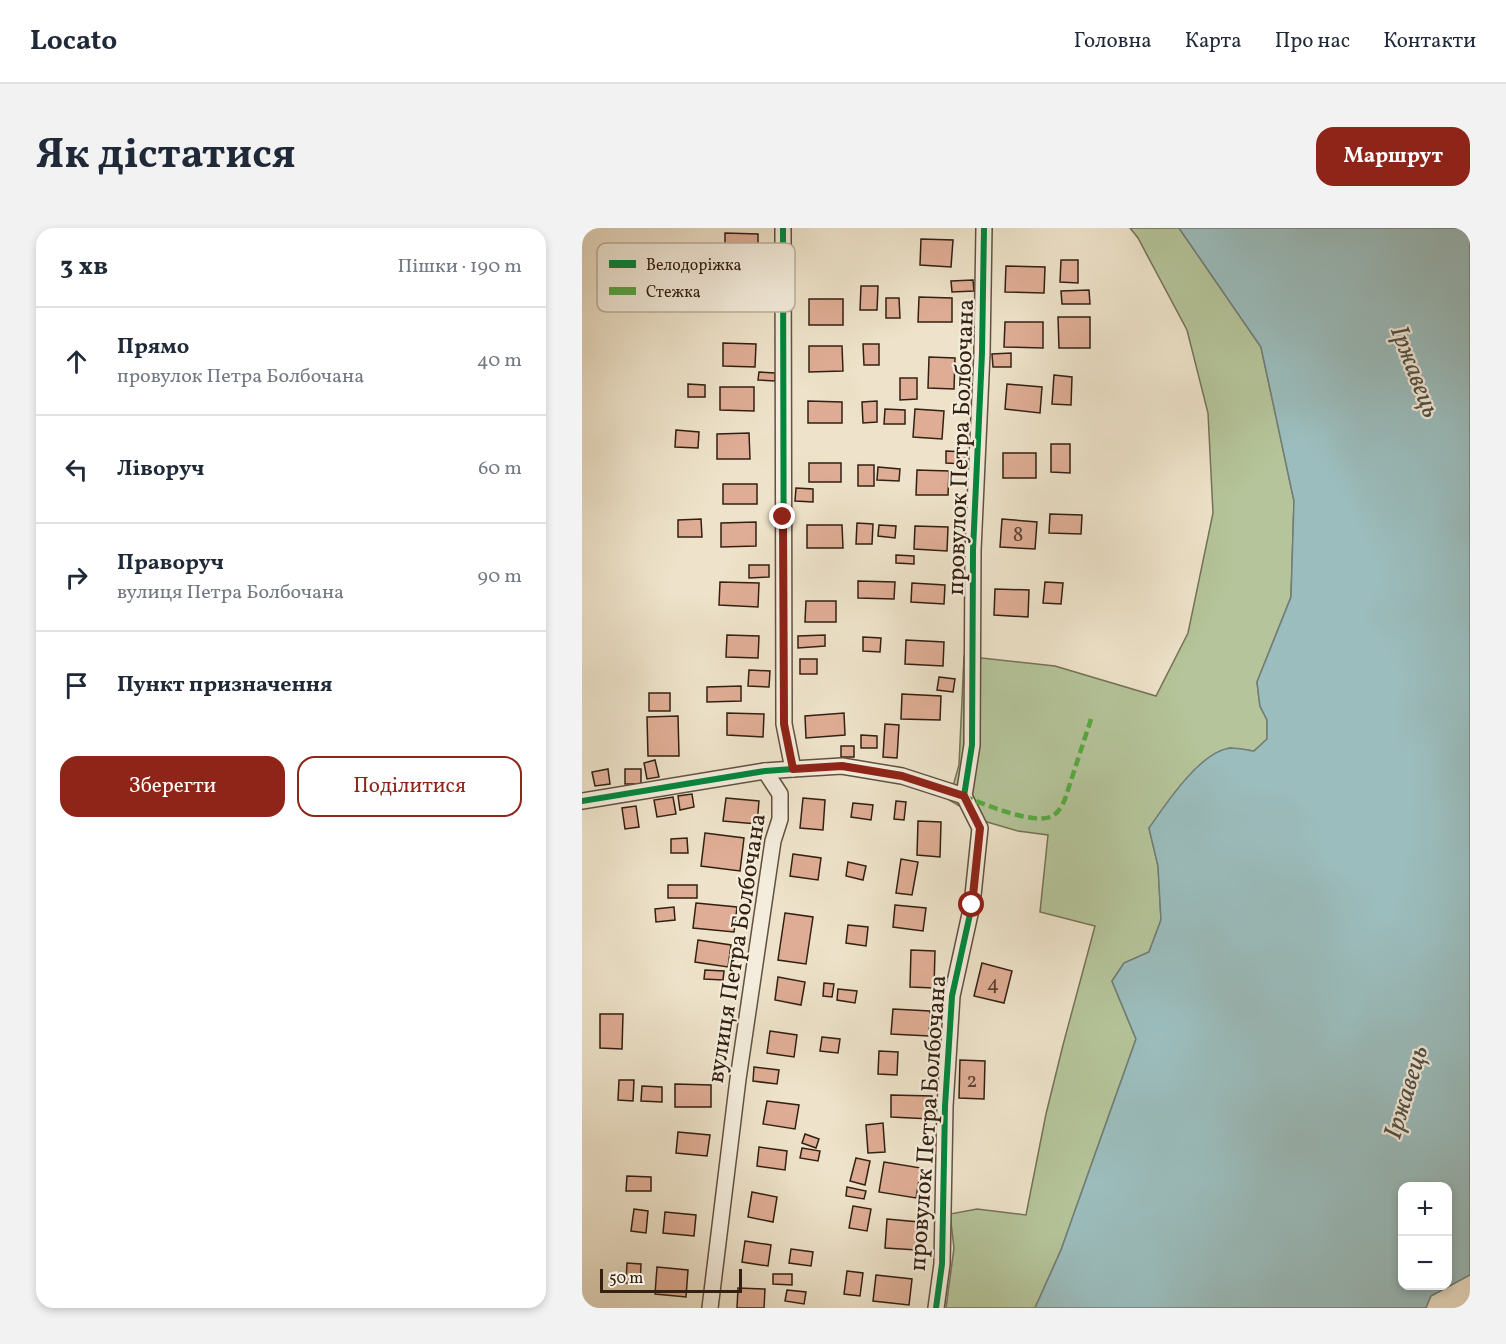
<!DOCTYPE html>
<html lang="uk">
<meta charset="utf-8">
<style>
body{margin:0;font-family:Vollkorn,serif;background:#f2f2f3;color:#1f2937}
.controls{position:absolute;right:18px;bottom:18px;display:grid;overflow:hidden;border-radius:12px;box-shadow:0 3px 9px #0003}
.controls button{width:54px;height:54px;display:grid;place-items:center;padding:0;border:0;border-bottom:2px solid #e0e1e3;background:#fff;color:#1f2937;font:30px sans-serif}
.scale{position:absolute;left:18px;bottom:15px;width:142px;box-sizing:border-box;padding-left:6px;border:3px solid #332012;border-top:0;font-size:16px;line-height:21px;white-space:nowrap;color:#332012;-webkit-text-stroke:4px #f4eddd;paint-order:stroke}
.stop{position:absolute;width:18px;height:18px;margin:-14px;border:4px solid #8f2418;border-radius:50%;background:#fff}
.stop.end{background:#8f2418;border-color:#fff;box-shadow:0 2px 6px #0008}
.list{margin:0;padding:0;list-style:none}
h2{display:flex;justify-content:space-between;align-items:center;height:78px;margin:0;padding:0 24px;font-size:26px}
h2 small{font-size:20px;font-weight:400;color:#747a83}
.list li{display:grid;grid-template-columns:39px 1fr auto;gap:18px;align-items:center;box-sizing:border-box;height:108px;padding:0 24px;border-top:2px solid #e0e1e3}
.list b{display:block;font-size:22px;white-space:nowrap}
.list p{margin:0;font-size:20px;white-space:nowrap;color:#747a83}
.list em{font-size:20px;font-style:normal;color:#747a83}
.actions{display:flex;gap:12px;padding:18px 24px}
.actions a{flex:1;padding:14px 0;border:2px solid #8f2418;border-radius:18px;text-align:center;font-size:21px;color:#8f2418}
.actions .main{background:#8f2418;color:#fff}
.icon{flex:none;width:33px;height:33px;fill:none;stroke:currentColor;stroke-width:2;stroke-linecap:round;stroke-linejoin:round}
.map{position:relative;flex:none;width:888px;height:1080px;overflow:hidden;border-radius:18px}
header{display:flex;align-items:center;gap:36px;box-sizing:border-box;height:84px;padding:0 30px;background:#fff;border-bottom:2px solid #e0e1e3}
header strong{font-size:28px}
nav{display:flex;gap:33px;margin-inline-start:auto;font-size:21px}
.intro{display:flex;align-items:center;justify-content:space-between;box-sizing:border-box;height:144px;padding:0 36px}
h1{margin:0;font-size:42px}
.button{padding:15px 27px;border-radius:18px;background:#8f2418;color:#fff;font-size:21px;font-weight:700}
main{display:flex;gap:36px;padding:0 36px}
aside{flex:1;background:#fff;border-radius:18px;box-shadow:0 3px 9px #0003}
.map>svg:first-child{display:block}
</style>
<header>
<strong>Locato</strong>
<nav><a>Головна</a><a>Карта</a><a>Про нас</a><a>Контакти</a></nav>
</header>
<div class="intro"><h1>Як дістатися</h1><a class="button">Маршрут</a></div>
<main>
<aside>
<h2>3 хв<small>Пішки · 190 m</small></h2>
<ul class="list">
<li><svg class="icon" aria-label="ahead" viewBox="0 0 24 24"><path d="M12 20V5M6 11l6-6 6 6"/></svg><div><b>Прямо</b><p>провулок Петра Болбочана</p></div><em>40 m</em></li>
<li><svg class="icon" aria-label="left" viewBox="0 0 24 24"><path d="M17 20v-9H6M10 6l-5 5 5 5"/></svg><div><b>Ліворуч</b></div><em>60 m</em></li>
<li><svg class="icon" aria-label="right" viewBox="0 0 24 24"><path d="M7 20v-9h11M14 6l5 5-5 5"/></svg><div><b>Праворуч</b><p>вулиця Петра Болбочана</p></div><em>90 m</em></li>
<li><svg class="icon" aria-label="arrive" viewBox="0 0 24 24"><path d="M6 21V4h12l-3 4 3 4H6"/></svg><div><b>Пункт призначення</b></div></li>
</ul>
<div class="actions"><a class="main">Зберегти</a><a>Поділитися</a></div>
</aside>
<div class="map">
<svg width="888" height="1080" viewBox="0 0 888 1080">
<rect width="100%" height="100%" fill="#eee3ca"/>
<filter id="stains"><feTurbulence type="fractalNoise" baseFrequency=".00333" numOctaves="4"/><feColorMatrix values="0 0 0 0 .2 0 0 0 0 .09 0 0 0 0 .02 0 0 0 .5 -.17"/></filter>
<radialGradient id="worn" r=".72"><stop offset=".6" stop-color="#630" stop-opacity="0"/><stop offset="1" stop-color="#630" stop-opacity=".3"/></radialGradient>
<polygon fill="#b5c49a" stroke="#747256" stroke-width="1.5" points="548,0 597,0 679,119 712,273 709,369 675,454 678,478 685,492 685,511 672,523 647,520 567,600 576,638 579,692 567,724 542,735 530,753 554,811 479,1022 453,1080 364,1080 372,1020 368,986 395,981 444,987 464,886 481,817 513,698 458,684 466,607 436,603 405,594 367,572 377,537 382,428 473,438 574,468 606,405 631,285 626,185 605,102 556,10"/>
<path fill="#9bbdbd" stroke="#717e79" stroke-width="1.5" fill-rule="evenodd" d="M 597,0 L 888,0 L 888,1047 L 849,1068 L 844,1080 L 453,1080 L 479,1022 L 554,811 L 530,753 L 542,735 L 567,724 L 579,692 L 576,638 L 567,600 C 583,577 619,522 649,520 C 656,520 665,522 672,523 L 685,511 L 685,492 L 678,478 L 675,454 L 709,369 L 712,273 L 679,119 ZM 820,958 L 866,958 L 866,1058 L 820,1058 Z"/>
<g fill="#dfad95" stroke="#332012" stroke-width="1.5">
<polygon points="143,5 176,6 176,31 143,31"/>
<polygon points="339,11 371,12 369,39 338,37"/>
<polygon points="479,32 496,32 496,55 478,54"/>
<polygon points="424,38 463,39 462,65 423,64"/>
<polygon points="391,52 392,63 370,64 369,53"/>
<polygon points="279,58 296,58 295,82 278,82"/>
<polygon points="507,62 508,76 480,76 479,63"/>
<polygon points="337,69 370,70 370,94 336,94"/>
<polygon points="304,70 317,70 318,90 304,90"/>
<rect x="227" y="71" width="34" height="26"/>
<polygon points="476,89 508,89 508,120 477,120"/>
<polygon points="423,94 461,94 461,120 422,119"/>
<polygon points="141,115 174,116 173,139 141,138"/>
<polygon points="281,116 297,116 297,137 282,137"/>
<polygon points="227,118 260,118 261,143 227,144"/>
<polygon points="429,125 429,139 411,139 410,126"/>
<polygon points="347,129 373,130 372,161 346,160"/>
<polygon points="177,144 193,145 193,153 176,152"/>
<polygon points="472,147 490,149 489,177 470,176"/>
<polygon points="318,150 335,150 335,171 318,172"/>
<polygon points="106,156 123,157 123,169 106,169"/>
<polygon points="425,156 460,159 458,185 423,181"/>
<polygon points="138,159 172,159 172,183 138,182"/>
<polygon points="226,173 260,174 260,195 226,195"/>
<polygon points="295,173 295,194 281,195 280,174"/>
<polygon points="303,181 323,182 323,196 302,196"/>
<polygon points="333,181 362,183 360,211 331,209"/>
<polygon points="94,202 117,204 116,220 93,219"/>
<polygon points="167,205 168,231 135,231 135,206"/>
<polygon points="469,216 488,216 488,245 469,244"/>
<polygon points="364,223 384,224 383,236 364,235"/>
<rect x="421" y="225" width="33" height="25"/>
<rect x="227" y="235" width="32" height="19"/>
<rect x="276" y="237" width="16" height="21"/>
<polygon points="296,239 318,241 317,253 295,252"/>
<polygon points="335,242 367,243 366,267 334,267"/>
<rect x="141" y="256" width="34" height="20"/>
<polygon points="214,260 231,261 231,274 213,273"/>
<polygon points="468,286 500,287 499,306 467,305"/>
<polygon points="119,291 120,309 96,309 96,292"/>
<polygon points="420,291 455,294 453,321 418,319"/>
<polygon points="174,294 174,318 139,319 139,295"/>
<polygon points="275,295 291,296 290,316 274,316"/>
<polygon points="225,297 260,297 261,320 225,320"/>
<polygon points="297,297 314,298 313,310 296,308"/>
<polygon points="333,298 366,299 365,323 332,321"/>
<polygon points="314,327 332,328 332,336 314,335"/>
<polygon points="167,337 187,337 187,349 167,350"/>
<polygon points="276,353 313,354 312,371 276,370"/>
<polygon points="138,354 177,355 176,379 137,377"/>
<polygon points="463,354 481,355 479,376 461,375"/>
<polygon points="330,355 363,357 362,376 329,374"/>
<polygon points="413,361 447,362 446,389 412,387"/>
<polygon points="224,373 254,373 254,394 223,394"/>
<polygon points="145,407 177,408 176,430 144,429"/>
<polygon points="243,407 243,418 216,420 216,408"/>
<polygon points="281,409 299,410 298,424 281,423"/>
<polygon points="324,412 362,414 361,438 323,436"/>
<rect x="218" y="431" width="17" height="15"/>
<polygon points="167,442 188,443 187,459 166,458"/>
<polygon points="357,449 373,451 371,464 355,462"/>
<polygon points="159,458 159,473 125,474 125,459"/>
<rect x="67" y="465" width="21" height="18"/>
<polygon points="320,466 359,468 358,492 319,491"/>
<polygon points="145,485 182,486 181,509 145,507"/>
<polygon points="262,485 263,507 224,510 223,488"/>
<polygon points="96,488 97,528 66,528 65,489"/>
<polygon points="303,496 317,497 315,530 301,529"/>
<polygon points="279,507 295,508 295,520 279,520"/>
<rect x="259" y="518" width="13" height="11"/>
<polygon points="73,532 77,549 65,551 62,535"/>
<polygon points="26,541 28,556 13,558 10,544"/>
<rect x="43" y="541" width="16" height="15"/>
<polygon points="110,566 112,579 98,582 96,568"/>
<polygon points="91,569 94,586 75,589 72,572"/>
<polygon points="144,570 177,573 175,596 141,593"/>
<polygon points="221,570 243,572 241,602 218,600"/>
<polygon points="314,573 324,574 322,592 312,591"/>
<polygon points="271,575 291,577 289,592 269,589"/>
<polygon points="54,578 57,599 43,601 40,580"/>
<polygon points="336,593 359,594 358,629 335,627"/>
<polygon points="123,605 162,610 158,643 119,638"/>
<polygon points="105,610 106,625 89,625 89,611"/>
<polygon points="211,626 239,630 236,652 208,648"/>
<polygon points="319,631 336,634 330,667 314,665"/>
<polygon points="266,634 284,638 281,652 264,648"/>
<rect x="86" y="657" width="29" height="13"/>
<polygon points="114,675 155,679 152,704 111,700"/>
<polygon points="313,677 344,680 341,703 311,699"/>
<polygon points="92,679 93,692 74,694 73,681"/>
<polygon points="203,685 231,689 224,736 196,732"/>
<polygon points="266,697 286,699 284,718 264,715"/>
<polygon points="116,712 149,717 146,739 113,734"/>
<polygon points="329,722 353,723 352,760 328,759"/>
<polygon points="400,735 430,743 422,775 392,768"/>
<polygon points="123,742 142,743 141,752 122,751"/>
<polygon points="196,749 223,754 219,777 193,772"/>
<polygon points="242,755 252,756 250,769 241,768"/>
<polygon points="256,761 275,763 273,775 255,772"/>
<polygon points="311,781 348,783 347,808 309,806"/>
<polygon points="18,786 41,786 40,821 18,820"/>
<polygon points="188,803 215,807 212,829 185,825"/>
<polygon points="240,809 258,811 256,825 238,823"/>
<polygon points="297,823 316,824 315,847 296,846"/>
<polygon points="378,832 403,833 402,871 377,870"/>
<polygon points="172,839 197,842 195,856 171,853"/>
<polygon points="37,852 52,852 51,873 36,872"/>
<polygon points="93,856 129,857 129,879 93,879"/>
<polygon points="60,858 80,859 80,874 59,873"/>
<polygon points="309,867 350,868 349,891 309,889"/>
<polygon points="185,873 217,877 213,901 181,896"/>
<polygon points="301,895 303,924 286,925 284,897"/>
<polygon points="96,904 128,907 125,928 94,925"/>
<polygon points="223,906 237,911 234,920 220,915"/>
<polygon points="177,919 205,923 203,942 175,938"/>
<polygon points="220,920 238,923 236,933 218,930"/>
<polygon points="274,930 288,933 283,957 268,953"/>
<polygon points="302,934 339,940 334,970 297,964"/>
<polygon points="45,948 69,949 69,963 44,963"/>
<polygon points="265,959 284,963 282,971 264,968"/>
<polygon points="170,964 195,969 191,994 166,989"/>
<polygon points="271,978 289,981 285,1003 267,1000"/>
<polygon points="52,981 66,983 64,1005 49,1003"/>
<polygon points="83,984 114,987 112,1008 81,1005"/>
<polygon points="305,991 337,994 335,1022 303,1020"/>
<polygon points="163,1013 189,1017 186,1038 160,1034"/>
<polygon points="209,1021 231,1024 229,1038 207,1035"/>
<polygon points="45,1035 59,1036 58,1056 44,1055"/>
<polygon points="75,1039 106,1042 104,1069 73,1066"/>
<polygon points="265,1043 281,1045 278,1068 262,1066"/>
<polygon points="191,1046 210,1046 210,1057 191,1056"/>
<polygon points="294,1047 330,1051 327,1077 291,1073"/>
<polygon points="156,1060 183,1061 182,1080 155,1080"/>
<polygon points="205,1062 224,1064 222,1076 203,1073"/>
</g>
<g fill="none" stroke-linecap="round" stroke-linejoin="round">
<defs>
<g id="street">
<polyline points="211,541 260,538 320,548 382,568"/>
<polyline points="0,573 183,543 211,541 202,496 201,0"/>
<polyline points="128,1080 156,851 191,613 198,591 198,566 183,543"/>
<polyline points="354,1080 360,1036 363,878 370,768 390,677 398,600 382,568 390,517 391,322 400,125 402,0"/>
</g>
</defs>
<use href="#street" stroke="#625140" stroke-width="18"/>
<use href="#street" stroke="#f4eddd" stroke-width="15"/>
<path stroke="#54aa42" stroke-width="4.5" stroke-dasharray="9 4.5" stroke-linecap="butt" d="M 382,568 C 401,576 449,596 468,589 C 476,586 480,578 483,571 L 510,488"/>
<defs>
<g id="cycleway">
<polyline points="0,573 183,543 211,541 202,496 201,0"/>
<polyline points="354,1080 360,1036 363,878 370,768 390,677 398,600 382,568 390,517 391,322 400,125 402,0"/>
</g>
</defs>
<use href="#cycleway" stroke="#f4eddd" stroke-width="10"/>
<use href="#cycleway" stroke="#00873e" stroke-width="6"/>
</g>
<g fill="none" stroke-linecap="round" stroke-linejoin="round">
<polyline stroke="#8f2418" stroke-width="8" points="201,289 202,496 211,541 260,538 320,548 382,568 398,600 390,677"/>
</g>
<g text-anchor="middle" stroke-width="4.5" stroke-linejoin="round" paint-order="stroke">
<g font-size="21" fill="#5e4333">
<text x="436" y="313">8</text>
<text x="411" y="762">4</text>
<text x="390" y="859">2</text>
</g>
<g font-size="24" fill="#332012" stroke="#f4eddd">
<text transform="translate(378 219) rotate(-88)" y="8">провулок Петра Болбочана</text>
<text transform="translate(154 720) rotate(-81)" y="8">вулиця Петра Болбочана</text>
<text transform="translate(345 895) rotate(-86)" y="8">провулок Петра Болбочана</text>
</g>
<g font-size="26" font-style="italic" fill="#524f45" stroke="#f4eddd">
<text transform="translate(834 143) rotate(69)" y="9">Іржавець</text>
<text transform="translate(823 864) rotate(-73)" y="9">Іржавець</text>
</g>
</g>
<rect x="15" y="15" width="198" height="69" rx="9" fill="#f4eddd" stroke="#bab0a0" stroke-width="1.5"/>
<rect x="27" y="32" width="27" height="8" fill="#00873e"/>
<rect x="27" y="59" width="27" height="8" fill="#54aa42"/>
<g font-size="16" fill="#332012">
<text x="64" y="42">Велодоріжка</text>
<text x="64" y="69">Стежка</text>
</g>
<rect width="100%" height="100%" filter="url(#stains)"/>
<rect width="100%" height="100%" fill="url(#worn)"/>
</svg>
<div class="controls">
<button>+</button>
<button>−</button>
</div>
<div class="scale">50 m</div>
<div class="stop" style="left:390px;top:677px"></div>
<div class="stop end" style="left:201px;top:289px"></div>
</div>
</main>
